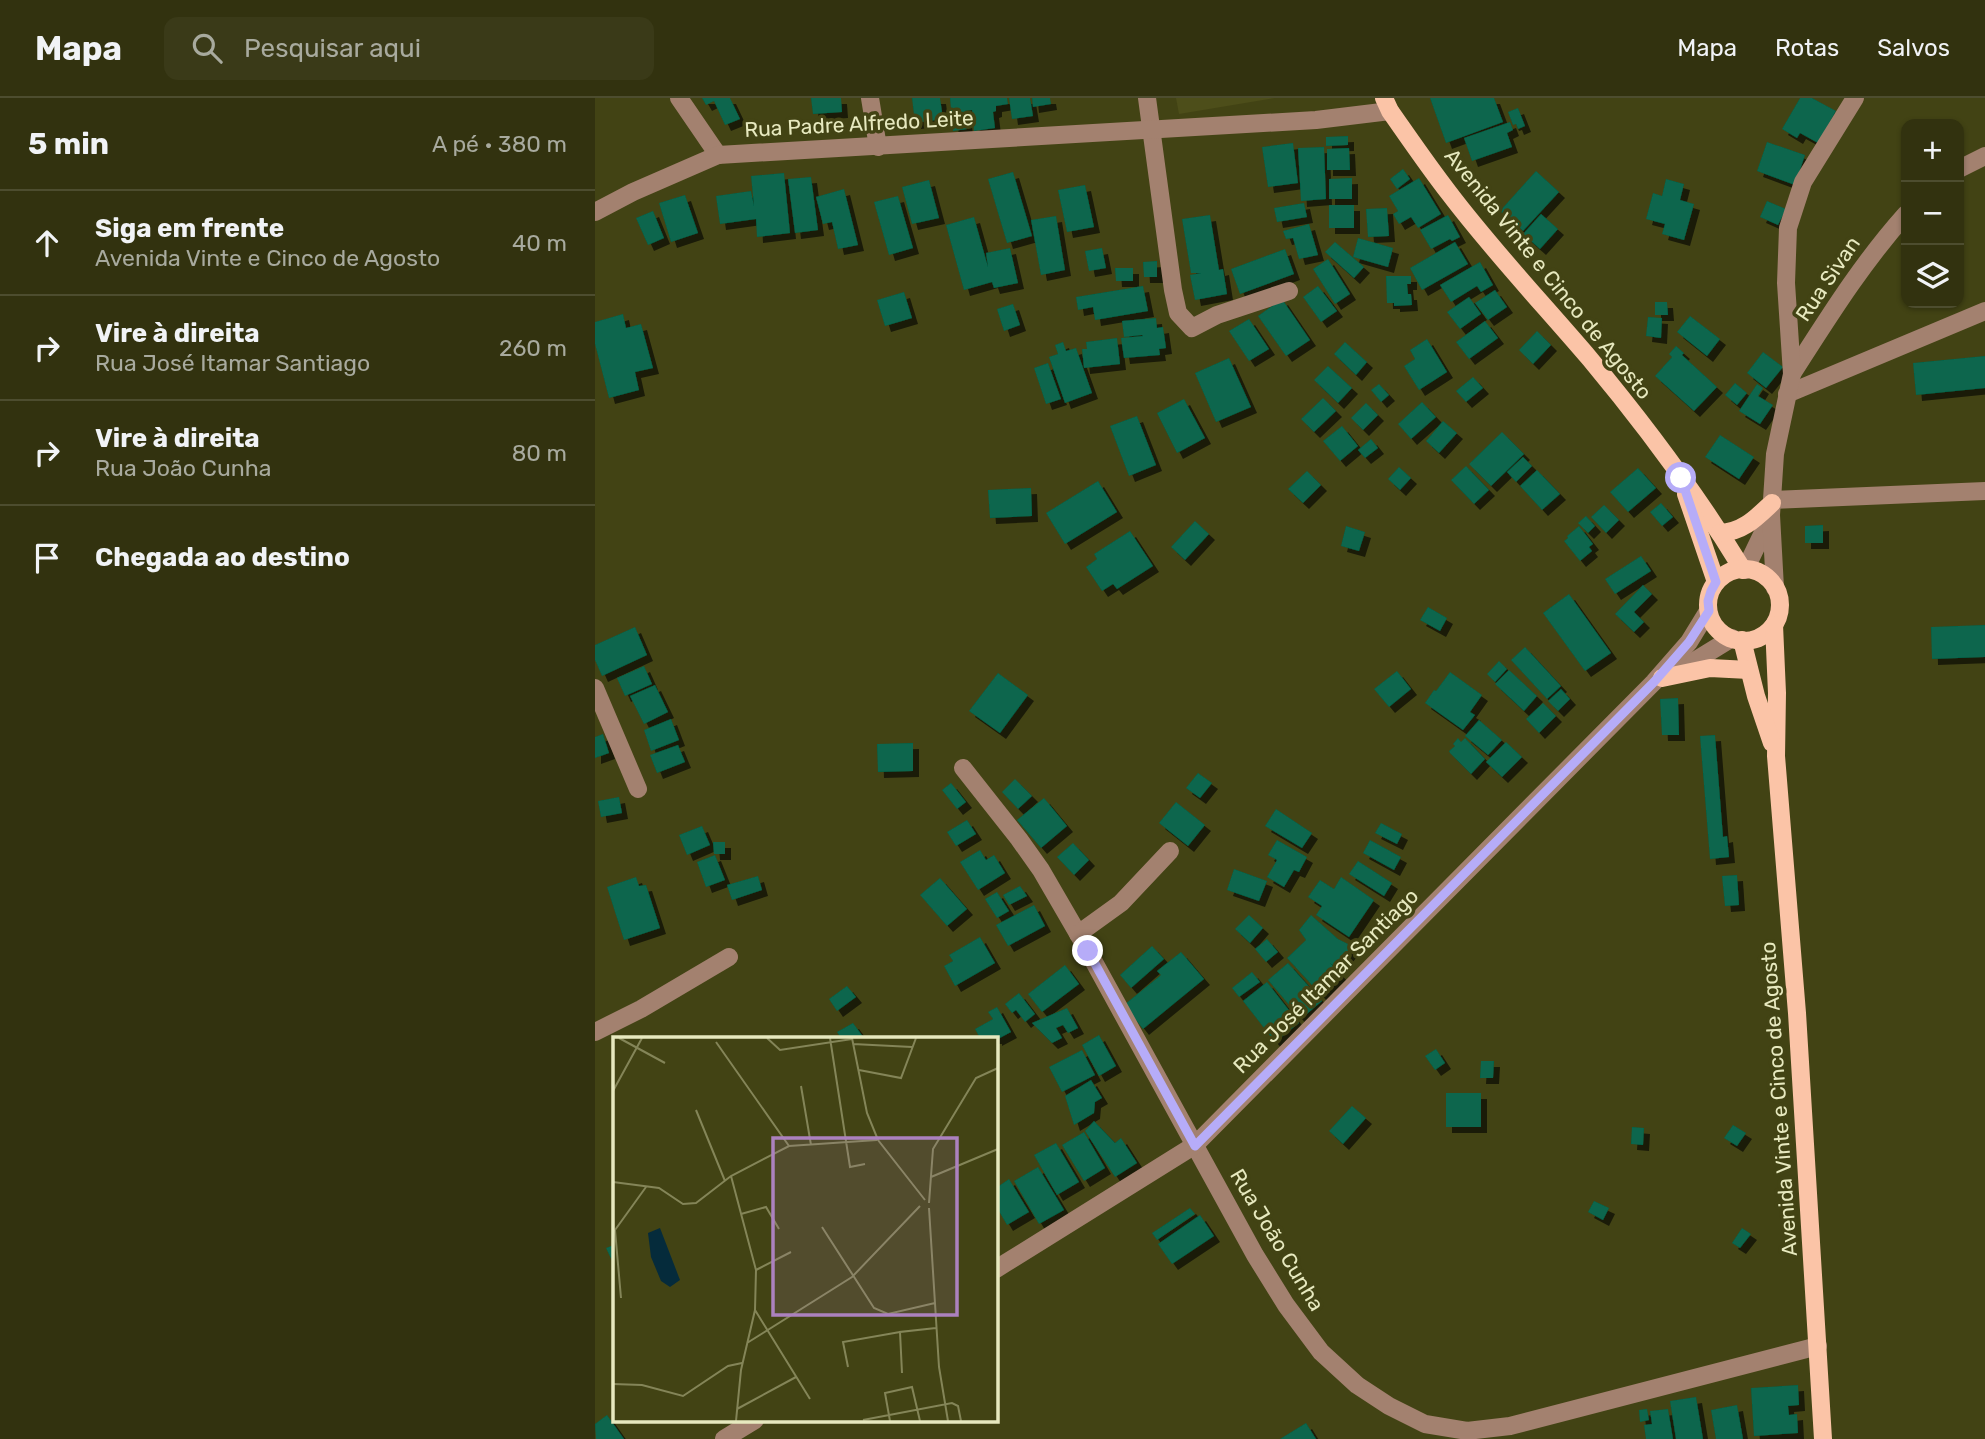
<!DOCTYPE html>
<html lang="pt">
<meta charset="utf-8">
<style>
body{margin:0;font-family:Rubik,sans-serif;background:#3a3a18;color:#f1f3f6}
.controls{position:absolute;right:21px;top:21px;display:grid;overflow:hidden;border-radius:14px;box-shadow:0 2px 5px #0004}
.controls button{width:63px;height:63px;display:grid;place-items:center;padding:0;border:0;border-bottom:2px solid #4d4d2f;background:#32320f;color:#f1f3f6;font:35px sans-serif}
.stop{position:absolute;width:21px;height:21px;margin:-16px;border:5px solid #b6acf8;border-radius:50%;background:#fff}
.stop.end{background:#b6acf8;border-color:#fff;box-shadow:0 2px 7px #0008}
.list{margin:0;padding:0;list-style:none}
h2{display:flex;justify-content:space-between;align-items:center;height:91px;margin:0;padding:0 28px;font-size:30px}
h2 small{font-size:23px;font-weight:400;color:#a8aa9e}
.list li{display:grid;grid-template-columns:46px 1fr auto;gap:21px;align-items:center;box-sizing:border-box;height:105px;padding:0 28px;border-top:2px solid #4d4d2f}
.list b{display:block;font-size:26px;white-space:nowrap}
.list p{margin:0;font-size:23px;white-space:nowrap;color:#a8aa9e}
.list em{font-size:23px;font-style:normal;color:#a8aa9e}
.icon{flex:none;width:38px;height:38px;fill:none;stroke:currentColor;stroke-width:2;stroke-linecap:round;stroke-linejoin:round}
.map{position:relative;flex:none;width:1390px;height:1341px;overflow:hidden}
header{display:flex;align-items:center;gap:42px;box-sizing:border-box;height:98px;padding:0 35px;background:#32320f;border-bottom:2px solid #4d4d2f}
header strong{font-size:33px}
nav{display:flex;gap:38px;margin-inline-start:auto;font-size:24px}
.search{width:490px;height:63px;background:#3a3a18;display:flex;align-items:center;gap:18px;box-sizing:border-box;padding:0 24px;border-radius:14px;color:#a8aa9e;font-size:26px}
main{display:flex}
aside{flex:1;background:#32320f}
.map>svg:first-child{display:block}
</style>
<header>
<strong>Mapa</strong>
<div class="search"><svg class="icon" aria-label="search" viewBox="0 0 24 24"><circle cx="10" cy="10" r="6"/><path d="M15 15l6 6"/></svg>Pesquisar aqui</div>
<nav><a>Mapa</a><a>Rotas</a><a>Salvos</a></nav>
</header>
<main>
<aside>
<h2>5 min<small>A pé · 380 m</small></h2>
<ul class="list">
<li><svg class="icon" aria-label="ahead" viewBox="0 0 24 24"><path d="M12 20V5M6 11l6-6 6 6"/></svg><div><b>Siga em frente</b><p>Avenida Vinte e Cinco de Agosto</p></div><em>40 m</em></li>
<li><svg class="icon" aria-label="right" viewBox="0 0 24 24"><path d="M7 20v-9h11M14 6l5 5-5 5"/></svg><div><b>Vire à direita</b><p>Rua José Itamar Santiago</p></div><em>260 m</em></li>
<li><svg class="icon" aria-label="right" viewBox="0 0 24 24"><path d="M7 20v-9h11M14 6l5 5-5 5"/></svg><div><b>Vire à direita</b><p>Rua João Cunha</p></div><em>80 m</em></li>
<li><svg class="icon" aria-label="arrive" viewBox="0 0 24 24"><path d="M6 21V4h12l-3 4 3 4H6"/></svg><div><b>Chegada ao destino</b></div></li>
</ul>
</aside>
<div class="map">
<svg width="1390" height="1341" viewBox="0 0 1390 1341">
<defs>
<filter id="shadow"><feDropShadow dx="6" dy="6" stdDeviation="0" flood-color="#0009"/></filter>
</defs>
<rect width="100%" height="100%" fill="#424314"/>
<polygon fill="#4d4e1a" points="581,0 680,0 584,16"/>
<g fill="#07664e" filter="url(#shadow)">
<polygon points="107,0 135,0 145,21 130,27 119,3 111,7"/>
<polygon points="216,0 246,0 247,14 218,16"/>
<polygon points="317,0 345,0 348,21 320,25"/>
<polygon points="355,0 412,0 413,6 401,8 401,13 398,14 400,30 379,33 377,12 370,13 372,31 358,33"/>
<polygon points="414,0 435,0 438,18 417,21"/>
<polygon points="437,0 455,0 456,6 438,9"/>
<polygon points="835,0 899,0 908,24 851,45"/>
<polygon points="1205,0 1217,0 1241,13 1223,45 1205,35 1202,40 1187,31"/>
<polygon points="923,10 930,28 923,31 921,26 918,27 913,14"/>
<polygon points="915,24 918,32 912,35 917,49 877,63 869,40"/>
<polygon points="753,38 753,47 731,48 731,39"/>
<polygon points="1172,44 1210,57 1200,87 1162,73"/>
<polygon points="698,45 703,85 673,89 667,49"/>
<polygon points="729,49 731,101 706,103 703,50"/>
<polygon points="754,50 755,72 732,72 732,51"/>
<polygon points="808,71 815,81 802,91 795,81"/>
<polygon points="941,73 964,94 928,133 905,113"/>
<polygon points="418,74 437,138 412,145 393,81"/>
<polygon points="189,75 195,135 162,139 161,121 125,126 121,98 156,93 159,108 156,78"/>
<polygon points="216,79 223,132 200,135 193,81"/>
<polygon points="757,80 757,101 734,101 734,81"/>
<polygon points="824,80 846,116 823,130 816,119 804,126 798,116 803,113 794,98"/>
<polygon points="1071,81 1089,86 1085,102 1099,106 1089,142 1067,136 1070,126 1051,121 1058,95 1067,98"/>
<polygon points="334,82 344,120 317,126 307,89"/>
<polygon points="490,87 499,129 472,134 463,92"/>
<polygon points="249,91 263,147 243,151 237,124 228,126 221,99"/>
<polygon points="90,97 103,135 76,144 64,105"/>
<polygon points="303,98 318,150 294,157 279,104"/>
<polygon points="1172,103 1191,111 1183,127 1165,119"/>
<polygon points="709,105 712,119 682,124 679,110"/>
<rect x="734" y="107" width="25" height="23"/>
<polygon points="792,110 794,138 773,139 771,111"/>
<polygon points="58,113 69,140 53,147 41,120"/>
<polygon points="946,116 963,131 945,151 928,136"/>
<polygon points="615,117 624,172 628,171 632,196 600,202 595,177 606,175 596,175 587,121"/>
<polygon points="853,117 865,139 857,143 855,141 836,151 825,132"/>
<polygon points="461,118 470,172 446,177 436,122"/>
<polygon points="379,119 393,169 391,155 415,150 423,185 399,190 397,184 369,192 351,127"/>
<polygon points="714,126 723,157 704,161 698,140 691,141 688,133"/>
<polygon points="763,140 798,150 793,169 758,159"/>
<polygon points="740,144 769,169 759,180 730,154"/>
<polygon points="860,144 873,166 827,192 815,170"/>
<polygon points="507,150 511,170 494,173 490,153"/>
<polygon points="690,151 699,176 645,196 636,171"/>
<polygon points="733,161 755,196 740,206 718,171"/>
<polygon points="562,163 562,179 549,179 548,164"/>
<polygon points="885,164 898,187 886,194 882,188 856,204 845,187"/>
<polygon points="520,170 538,170 538,183 521,183"/>
<polygon points="791,178 816,178 816,186 812,186 813,196 816,196 817,207 799,208 799,205 792,205"/>
<polygon points="548,188 553,213 500,222 498,209 483,212 481,199"/>
<polygon points="723,188 742,213 726,224 708,199"/>
<polygon points="900,192 912,209 893,222 880,205"/>
<polygon points="309,194 317,220 290,228 282,202"/>
<polygon points="874,199 886,216 865,231 852,214"/>
<polygon points="687,201 715,242 691,258 663,218"/>
<polygon points="1060,204 1072,204 1073,217 1060,217"/>
<polygon points="418,206 425,227 409,233 402,211"/>
<polygon points="28,216 31,230 46,226 58,270 40,274 44,292 14,300 0,246 0,224"/>
<polygon points="1095,218 1125,241 1112,258 1082,234"/>
<polygon points="1053,219 1067,220 1066,240 1051,238"/>
<polygon points="561,220 562,230 568,229 571,250 564,251 565,257 529,260 526,240 548,238 547,237 529,239 527,223"/>
<polygon points="654,221 674,251 654,263 634,233"/>
<polygon points="890,223 903,240 874,261 861,244"/>
<polygon points="942,233 956,247 938,266 924,252"/>
<polygon points="522,240 525,266 489,270 487,251 492,251 491,244"/>
<polygon points="832,241 852,274 824,292 809,268 820,261 815,252"/>
<polygon points="468,244 471,253 481,250 497,295 470,305 454,259 463,256 460,247"/>
<polygon points="750,244 772,264 761,277 739,256"/>
<polygon points="1081,248 1089,255 1087,257 1122,289 1099,313 1060,278 1077,259 1074,256"/>
<polygon points="1168,254 1188,269 1171,290 1152,275"/>
<polygon points="1390,258 1390,290 1321,297 1318,265"/>
<polygon points="634,260 656,309 621,324 600,275"/>
<polygon points="453,265 466,301 451,306 439,270"/>
<polygon points="733,268 757,290 743,305 719,282"/>
<polygon points="878,279 888,290 871,304 861,293"/>
<polygon points="1140,285 1152,295 1142,307 1130,297"/>
<polygon points="784,286 794,297 786,304 776,292"/>
<polygon points="1162,286 1168,290 1163,298 1178,307 1165,326 1144,313"/>
<polygon points="728,300 741,313 719,334 706,321"/>
<polygon points="589,301 610,340 582,355 562,315"/>
<polygon points="827,304 841,319 816,341 803,326"/>
<polygon points="771,305 783,317 768,332 756,320"/>
<polygon points="542,318 561,367 534,378 515,328"/>
<polygon points="848,323 862,335 844,355 831,343"/>
<polygon points="747,328 763,348 745,363 728,343"/>
<polygon points="907,334 929,356 896,388 874,366"/>
<polygon points="1125,337 1159,359 1144,381 1110,359"/>
<polygon points="776,341 783,350 770,360 763,352"/>
<polygon points="928,359 937,368 921,384 912,374"/>
<polygon points="871,368 894,392 879,406 856,382"/>
<polygon points="804,369 816,380 805,392 793,381"/>
<polygon points="1043,370 1061,390 1033,414 1015,394"/>
<polygon points="942,372 965,396 947,412 925,388"/>
<polygon points="712,373 726,387 708,405 693,391"/>
<polygon points="503,383 522,414 470,446 451,415"/>
<polygon points="436,390 437,418 395,420 393,392"/>
<polygon points="1066,405 1078,419 1067,428 1055,414"/>
<polygon points="1009,407 1024,422 1011,435 996,419"/>
<polygon points="991,418 1000,428 993,435 983,425"/>
<polygon points="600,423 614,436 590,462 576,449"/>
<polygon points="1228,427 1228,445 1210,445 1210,428"/>
<polygon points="751,428 770,434 764,453 746,448"/>
<polygon points="984,428 998,446 994,449 997,453 985,463 969,443 973,440 972,438"/>
<polygon points="535,433 558,468 522,491 518,486 507,493 491,469 502,461 499,456"/>
<polygon points="1046,458 1056,473 1020,496 1010,481"/>
<polygon points="1048,487 1057,496 1039,514 1049,524 1039,534 1020,516"/>
<polygon points="974,496 1016,555 990,573 948,515"/>
<polygon points="833,509 852,520 845,533 825,522"/>
<polygon points="1390,527 1390,559 1337,561 1336,529"/>
<polygon points="40,529 52,557 7,578 0,562 0,547"/>
<polygon points="930,549 966,588 952,601 916,562"/>
<polygon points="904,563 912,571 900,584 892,576"/>
<polygon points="49,568 57,586 30,598 22,580"/>
<polygon points="914,572 942,598 929,613 900,586"/>
<polygon points="802,573 816,591 794,609 779,591"/>
<polygon points="855,574 887,597 875,614 880,617 868,632 830,605 839,592 841,593"/>
<polygon points="403,575 433,597 405,635 374,613"/>
<polygon points="60,587 73,614 49,626 35,598"/>
<polygon points="966,591 975,601 963,613 953,603"/>
<polygon points="1083,600 1084,637 1067,637 1065,601"/>
<polygon points="948,605 961,618 944,635 931,621"/>
<polygon points="76,621 84,642 56,653 49,632"/>
<polygon points="884,622 907,642 893,657 870,638"/>
<polygon points="8,636 14,655 0,660 0,639"/>
<polygon points="1120,637 1128,739 1132,738 1134,759 1115,761 1105,638"/>
<polygon points="863,640 866,644 870,640 890,661 876,676 855,655 854,653 860,648 858,646"/>
<polygon points="911,644 927,659 907,679 891,664"/>
<polygon points="318,645 318,673 283,674 282,646"/>
<polygon points="83,647 90,664 62,675 55,657"/>
<polygon points="603,675 617,685 605,700 591,690"/>
<polygon points="420,681 437,698 423,711 407,694"/>
<polygon points="356,685 371,704 362,711 347,692"/>
<polygon points="24,699 27,715 6,719 3,703"/>
<polygon points="449,700 472,728 446,750 422,722"/>
<polygon points="581,704 610,727 593,748 564,725"/>
<polygon points="681,711 717,735 707,750 670,728"/>
<polygon points="372,722 381,736 361,748 352,734"/>
<polygon points="786,725 807,736 802,746 780,735"/>
<polygon points="107,728 115,747 92,757 84,737"/>
<polygon points="682,742 712,759 704,774 699,772 689,789 672,779 682,762 673,757"/>
<polygon points="775,742 806,759 799,772 768,755"/>
<polygon points="118,744 130,744 130,756 119,756"/>
<polygon points="478,745 494,762 479,777 462,759"/>
<polygon points="385,752 391,762 399,757 410,775 383,792 365,764"/>
<polygon points="120,757 130,782 111,789 102,764"/>
<polygon points="763,763 797,785 789,798 754,776"/>
<polygon points="639,771 672,783 664,803 632,792"/>
<polygon points="1142,777 1144,807 1130,808 1127,778"/>
<polygon points="163,778 167,792 137,802 132,787"/>
<polygon points="41,779 44,788 51,787 65,830 29,842 12,789"/>
<polygon points="746,779 779,802 754,839 721,817 727,808 713,799 725,782 739,791"/>
<polygon points="345,780 372,811 352,828 325,797"/>
<polygon points="425,788 432,798 414,807 408,797"/>
<polygon points="402,794 414,813 402,820 390,801"/>
<polygon points="439,807 450,828 413,848 401,827"/>
<polygon points="654,817 668,830 655,845 640,831"/>
<polygon points="716,817 743,841 759,849 742,871 735,865 747,878 726,897 692,860 711,842 704,832"/>
<polygon points="385,839 400,865 360,888 349,868 358,863 354,857"/>
<polygon points="672,841 683,854 671,864 660,851"/>
<polygon points="557,848 569,861 536,890 525,877"/>
<polygon points="586,854 609,881 548,931 529,907 566,877 562,873"/>
<polygon points="693,865 727,903 706,921 673,882"/>
<polygon points="470,867 484,886 447,914 433,896"/>
<polygon points="657,874 665,884 644,899 637,890"/>
<polygon points="672,884 704,925 680,944 648,903"/>
<polygon points="252,888 261,899 242,913 234,901"/>
<polygon points="424,895 440,916 430,924 421,912 417,915 410,906"/>
<polygon points="402,909 416,934 401,942 401,940 385,940 380,931 398,921 393,914"/>
<polygon points="472,910 483,930 473,935 468,927 461,930 467,940 457,945 437,925"/>
<polygon points="258,925 269,940 246,940 242,934"/>
<polygon points="504,937 521,968 504,978 487,947"/>
<polygon points="841,951 850,965 840,972 830,958"/>
<polygon points="487,952 500,977 467,994 454,969"/>
<polygon points="886,963 899,963 898,980 885,980"/>
<polygon points="496,982 507,1000 500,1004 499,1015 479,1027 470,998"/>
<rect x="851" y="995" width="35" height="34"/>
<polygon points="757,1008 771,1020 748,1046 734,1033"/>
<polygon points="499,1023 520,1045 526,1040 542,1065 520,1079 490,1033"/>
<polygon points="1138,1027 1151,1035 1142,1048 1129,1040"/>
<polygon points="1037,1029 1049,1030 1048,1047 1036,1046"/>
<polygon points="489,1034 510,1070 489,1083 467,1047"/>
<polygon points="461,1045 484,1084 462,1097 439,1057"/>
<polygon points="443,1069 469,1112 444,1126 419,1083"/>
<polygon points="414,1081 434,1114 412,1127 401,1108 401,1090"/>
<polygon points="999,1103 1014,1110 1008,1122 993,1114"/>
<polygon points="595,1110 600,1116 562,1142 557,1135"/>
<polygon points="605,1117 619,1138 577,1166 563,1146"/>
<polygon points="1147,1130 1156,1136 1145,1150 1137,1145"/>
<polygon points="19,1147 19,1167 11,1150"/>
<polygon points="1203,1287 1204,1307 1193,1308 1194,1317 1202,1316 1203,1335 1159,1338 1156,1290"/>
<polygon points="1101,1299 1108,1341 1081,1341 1075,1303"/>
<polygon points="1142,1307 1148,1341 1121,1341 1116,1312"/>
<polygon points="1052,1311 1054,1322 1045,1324 1044,1312"/>
<polygon points="1073,1311 1078,1341 1051,1341 1049,1327 1057,1326 1055,1313"/>
<polygon points="12,1317 29,1341 1,1341 0,1326"/>
<polygon points="711,1325 721,1341 685,1341"/>
</g>
<g fill="none" stroke-linecap="round" stroke-linejoin="round">
<g stroke="#a3816f" stroke-width="18">
<polyline points="84,0 123,57"/>
<polyline points="275,0 283,49"/>
<polyline points="552,0 578,192 583,215 597,230 622,217 694,193"/>
<polyline points="1364,71 1390,58"/>
<polyline points="0,114 38,94 123,57 721,22 795,13"/>
<path d="M 1197,276 C 1233,220 1267,165 1311,116"/>
<polyline points="1192,296 1390,213"/>
<polyline points="1178,402 1390,393"/>
<polyline points="1150,472 1175,420"/>
<polyline points="1180,490 1176,417 1180,356 1197,276 1191,185 1193,130 1208,84 1260,0"/>
<polyline points="1078,575 1098,564 1137,540"/>
<polyline points="0,590 43,691"/>
<polyline points="368,670 424,741 446,772 493,853 660,1157 691,1207 726,1254 762,1287 794,1308 830,1326 872,1333 915,1328 1223,1248"/>
<polyline points="483,836 526,805 575,753"/>
<polyline points="0,934 46,911 134,859"/>
<polyline points="401,1171 600,1047 1059,584 1094,544 1113,513"/>
<polyline points="129,1341 160,1322"/>
</g>
<g stroke="#fbc4a7" stroke-width="18">
<path d="M 789,0 L 795,13 C 814,40 833,68 854,95 C 898,153 948,206 995,261 C 1050,327 1103,398 1148,472"/>
<polyline points="1091,396 1121,484"/>
<path d="M 1125,435 C 1148,434 1161,420 1177,405"/>
<circle cx="1149" cy="507" r="36"/>
<polyline points="1179,527 1182,595 1181,658 1202,915 1228,1341"/>
<polyline points="1147,542 1161,598 1177,645"/>
<polyline points="1067,580 1115,570 1154,572"/>
</g>
</g>
<g fill="none" stroke-linecap="round" stroke-linejoin="round">
<polyline stroke="#b6acf8" stroke-width="9" points="493,853 600,1048 1059,584 1094,544 1114,513 1113,503 1116,493 1121,484 1086,380"/>
</g>
<g text-anchor="middle" stroke-width="7" stroke-linejoin="round" paint-order="stroke">
<g font-size="21" fill="#e7e9bf" stroke="#424314">
<text transform="translate(264 26) rotate(-3)" y="7">Rua Padre Alfredo Leite</text>
<text transform="translate(953 176) rotate(51)" y="7">Avenida Vinte e Cinco de Agosto</text>
<text transform="translate(1233 181) rotate(-56)" y="7">Rua Sivan</text>
<text transform="translate(731 883) rotate(-45)" y="7">Rua José Itamar Santiago</text>
<text transform="translate(1184 1001) rotate(-94)" y="7">Avenida Vinte e Cinco de Agosto</text>
<text transform="translate(682 1142) rotate(59)" y="7">Rua João Cunha</text>
</g>
</g>
<g transform="translate(18 939)">
<rect width="385" height="385" fill="#424314"/>
<path d="M 47,191 L 67,243 L 57,250 L 48,244 L 38,220 L 35,196 Z" fill="#052b3b"/>
<path fill="none" stroke="#848558" stroke-width="2" d="M 6,1 L 52,26M 154,1 L 167,13 L 239,2M 217,1 L 237,130 L 252,127M 239,1 L 254,76 L 265,103 L 312,163M 103,5 L 176,109M 240,7 L 299,10M 246,33 L 288,41 L 303,1M 188,49 L 198,108M 0,54 L 29,1M 83,73 L 112,144M 118,139 L 143,233 L 142,273 L 128,333 L 123,384M 318,140 L 385,112M 0,145 L 46,151 L 70,167 L 83,166 L 118,139 L 176,109 L 264,103M 316,166 L 320,112 L 363,41 L 385,31M 316,171 L 326,330 L 335,384M 128,177 L 153,170 L 166,192M 209,190 L 261,271 L 275,277 L 322,266M 2,193 L 8,261M 2,193 L 33,150M 143,233 L 178,215M 142,273 L 197,362M 134,306 L 239,240 L 307,169M 235,330 L 230,305 L 287,295M 289,336 L 287,295 L 323,291M 0,347 L 29,348 L 70,359 L 115,329 L 129,326M 124,372 L 183,340M 250,383 L 339,366 L 345,369 L 348,384M 277,384 L 272,356 L 299,350 L 307,384"/>
<path fill="#ac81bf" fill-opacity="0.15" stroke="#ac81bf" stroke-width="3.5" d="M 160,101 L 344,101 L 344,278 L 160,278 Z"/>
<rect width="385" height="385" fill="none" stroke="#e7e9bf" stroke-width="3.5"/>
</g>
</svg>
<div class="controls">
<button>+</button>
<button>−</button>
<button><svg class="icon" aria-label="layers" viewBox="0 0 24 24"><path d="M12 4l9 5-9 5-9-5zM3 14l9 5 9-5"/></svg></button>
</div>
<div class="stop" style="left:1086px;top:380px"></div>
<div class="stop end" style="left:493px;top:853px"></div>
</div>
</main>
